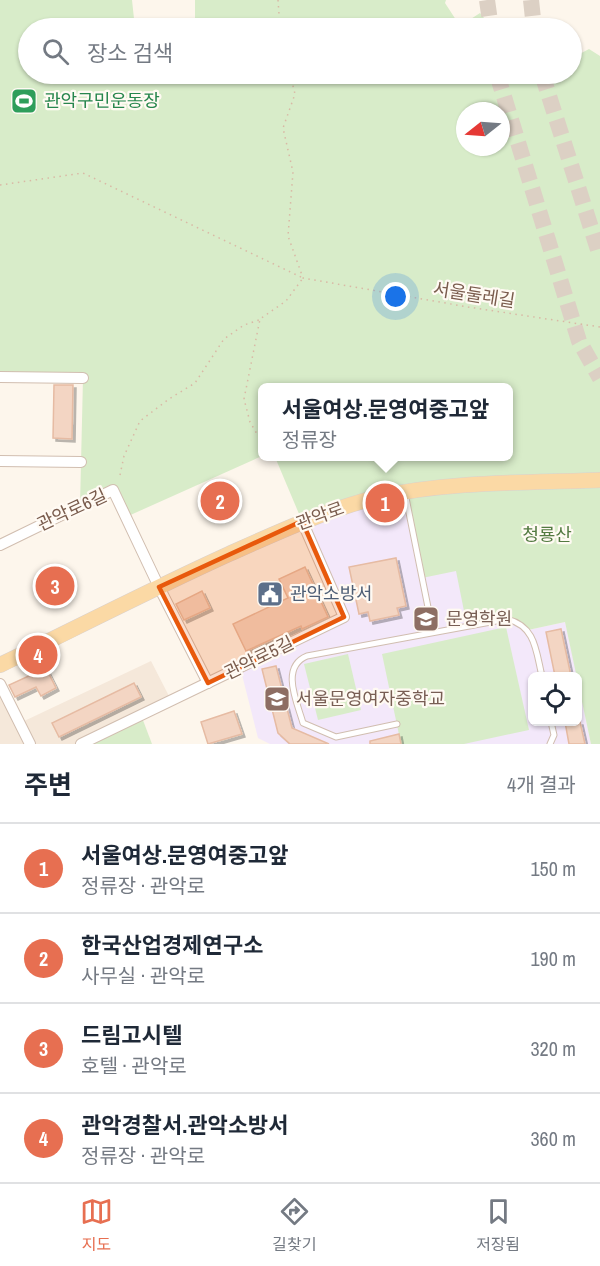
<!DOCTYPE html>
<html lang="ko">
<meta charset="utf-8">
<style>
body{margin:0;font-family:"Archivo Narrow","Noto Sans KR",sans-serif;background:#f6f6f7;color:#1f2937}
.controls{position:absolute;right:18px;bottom:18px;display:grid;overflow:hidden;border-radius:9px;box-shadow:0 2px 4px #0004}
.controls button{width:54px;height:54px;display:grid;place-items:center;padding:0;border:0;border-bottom:2px solid #e0e1e3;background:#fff;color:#1f2937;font:30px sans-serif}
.compass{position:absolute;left:456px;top:102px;width:54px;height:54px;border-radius:50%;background:#fff;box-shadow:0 2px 4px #0004;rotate:253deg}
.you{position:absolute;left:396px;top:297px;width:21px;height:21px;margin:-15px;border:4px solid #fff;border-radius:50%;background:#1a73e8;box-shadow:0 0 0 9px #1a73e833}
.badge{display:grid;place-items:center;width:39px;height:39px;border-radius:50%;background:#e76f51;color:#fff;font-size:20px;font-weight:700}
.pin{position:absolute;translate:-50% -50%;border:3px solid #fff;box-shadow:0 2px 6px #0006}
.popup{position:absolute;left:258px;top:383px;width:255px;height:78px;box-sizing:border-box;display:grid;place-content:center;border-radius:9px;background:#fff;filter:drop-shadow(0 2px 4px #0005);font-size:20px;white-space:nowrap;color:#747a83}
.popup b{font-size:22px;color:#1f2937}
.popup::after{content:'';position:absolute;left:50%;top:100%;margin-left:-12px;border:12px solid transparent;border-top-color:#fff}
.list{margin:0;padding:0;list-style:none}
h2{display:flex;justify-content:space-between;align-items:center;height:78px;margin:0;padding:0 24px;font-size:26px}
h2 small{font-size:20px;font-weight:400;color:#747a83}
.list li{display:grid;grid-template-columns:39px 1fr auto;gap:18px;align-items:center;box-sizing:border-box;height:90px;padding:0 24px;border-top:2px solid #e0e1e3}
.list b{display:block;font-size:22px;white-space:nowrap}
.list p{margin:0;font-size:20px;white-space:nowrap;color:#747a83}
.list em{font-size:20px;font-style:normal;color:#747a83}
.icon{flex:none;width:33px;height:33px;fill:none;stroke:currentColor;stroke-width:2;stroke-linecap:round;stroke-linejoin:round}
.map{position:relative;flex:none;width:600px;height:744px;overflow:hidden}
.search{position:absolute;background:#fff;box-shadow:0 2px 4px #0004;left:18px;right:18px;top:18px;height:66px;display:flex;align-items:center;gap:15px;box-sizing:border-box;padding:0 21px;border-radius:33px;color:#747a83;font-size:22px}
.sheet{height:438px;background:#fff}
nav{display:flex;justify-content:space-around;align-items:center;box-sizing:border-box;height:84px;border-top:2px solid #e0e1e3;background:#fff;font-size:16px;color:#747a83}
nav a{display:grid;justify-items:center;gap:3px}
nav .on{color:#e76f51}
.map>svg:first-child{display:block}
</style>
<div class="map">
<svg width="600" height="744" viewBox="0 0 600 744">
<defs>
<filter id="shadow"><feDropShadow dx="3" dy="3" stdDeviation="0" flood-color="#0004"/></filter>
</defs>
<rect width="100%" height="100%" fill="#fdf6ec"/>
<polygon fill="#f5e8da" points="151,661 171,700 81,744 0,744 0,684 20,723"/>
<polygon fill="#f3e8fa" points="405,492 501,563 528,630 565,622 577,676 532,676 532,722 578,722 578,681 591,744 270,744 258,738 240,667 343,617 302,521"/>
<g fill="#d8ecc9" fill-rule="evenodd">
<path d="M 0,0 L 132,0 L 135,28 L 28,28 L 28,74 L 503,74 L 504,77 L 530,79 L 541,74 L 572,74 L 572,58 L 589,49 L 600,56 L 600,744 L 591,744 L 565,622 L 528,630 L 507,619 L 467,626 L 456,571 L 422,578 L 404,492 L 302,521 L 275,457 L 508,456 L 508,388 L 262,388 L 262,456 L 126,517 L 113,490 L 80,506 L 83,378 L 0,377 ZM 465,111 L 501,111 L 501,147 L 465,147 Z"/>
<polygon points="195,0 446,0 445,3 460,26 480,13 492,28 195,28"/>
<polygon points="506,627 529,730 464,744 401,744 382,654"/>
<polygon points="348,654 361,710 318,720 304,664"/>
<polygon points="141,715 152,744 81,744"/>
</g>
<g fill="#f3d5c3" stroke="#e6bba3" stroke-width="1.5" filter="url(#shadow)">
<polygon points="54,385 73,385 72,439 53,438"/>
<polygon points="396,558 406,606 397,608 399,615 370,621 368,612 359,614 349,567"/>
<polygon points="305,567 328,617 302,629 301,626 246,651 233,624 288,598 279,579"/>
<polygon points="202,591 210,608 184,620 176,604"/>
<polygon points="561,629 571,676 555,676 546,632"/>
<polygon points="276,666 292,728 329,744 290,744 278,733 262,669"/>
<polygon points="46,668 56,688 41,696 36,687 15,697 9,685"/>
<polygon points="134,683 141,697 59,737 52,723"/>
<polygon points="234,711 242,734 208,744 201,722"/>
<polygon points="565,722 580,722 585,744 569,744"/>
<polygon points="399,734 401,744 370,744 370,741"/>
</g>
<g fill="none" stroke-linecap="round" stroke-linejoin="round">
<g stroke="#dcd0c4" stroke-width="16" stroke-dasharray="16 8" stroke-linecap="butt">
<polyline points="487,0 491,28"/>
<polyline points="531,0 534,28"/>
<polyline points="497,74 579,341 600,378"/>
<polyline points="542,74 600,256"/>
</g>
<defs>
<g id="service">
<polyline points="405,493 433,632"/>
<path d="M 397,724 L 336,737 L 303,723 C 297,702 280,667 307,656 L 507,619 C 536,626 536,652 542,676"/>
<polyline points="550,744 554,735 551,722"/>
</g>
<g id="minor">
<polyline points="0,377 83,378"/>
<polyline points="0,461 81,462"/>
<polyline points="0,545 113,490 159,587 208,683"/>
<polyline points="0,684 30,744"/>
<polyline points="81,744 344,617 302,521"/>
</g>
<path id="primary" d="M 0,665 C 76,628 152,589 229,554 C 278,532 326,510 378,497 C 450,481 527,483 600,480"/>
</defs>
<use href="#service" stroke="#d1beb0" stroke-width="7"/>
<use href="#minor" stroke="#d1beb0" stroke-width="12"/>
<use href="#primary" stroke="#dad1cd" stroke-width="16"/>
<g stroke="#d9b8a5" stroke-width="1.5" stroke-dasharray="1.5 4.5" stroke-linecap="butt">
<polyline points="278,0 280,28"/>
<polyline points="290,74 295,94 283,128 293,172 288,236 303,278 468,307 600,327"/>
<polyline points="0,185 83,173 303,278 286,301 260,319 244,399 250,422 260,439"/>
<polyline points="120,475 124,456 140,421 169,399 195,383 224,339 244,325 259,320"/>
</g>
<use href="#service" stroke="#fff" stroke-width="5"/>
<use href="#minor" stroke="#fff" stroke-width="10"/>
<use href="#primary" stroke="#fbd9a5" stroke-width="15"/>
</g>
<path fill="#e8590c" fill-opacity="0.2" stroke="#e8590c" stroke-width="4.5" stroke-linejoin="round" d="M 302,521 L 344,617 L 208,683 L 159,587 Z"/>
<defs>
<symbol id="stadium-square" viewBox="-11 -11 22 22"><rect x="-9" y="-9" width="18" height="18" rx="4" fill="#2e9e5b" stroke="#fffaf3"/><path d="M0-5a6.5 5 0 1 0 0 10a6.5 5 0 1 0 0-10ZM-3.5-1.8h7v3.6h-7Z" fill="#fff"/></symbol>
<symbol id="civic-square" viewBox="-11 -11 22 22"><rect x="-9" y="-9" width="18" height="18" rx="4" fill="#5c6f8a" stroke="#fffaf3"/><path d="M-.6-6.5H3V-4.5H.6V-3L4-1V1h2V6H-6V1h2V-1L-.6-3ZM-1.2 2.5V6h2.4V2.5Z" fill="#fff"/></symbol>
<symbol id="school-square" viewBox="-11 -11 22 22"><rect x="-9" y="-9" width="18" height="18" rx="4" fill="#8d6e63" stroke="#fffaf3"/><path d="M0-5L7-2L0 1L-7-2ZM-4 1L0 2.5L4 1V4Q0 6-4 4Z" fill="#fff"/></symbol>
</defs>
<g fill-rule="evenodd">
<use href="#stadium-square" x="9" y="86" width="30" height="30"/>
<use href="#civic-square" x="255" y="579" width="30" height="30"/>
<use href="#school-square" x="411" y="604" width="30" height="30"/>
<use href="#school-square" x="262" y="684" width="30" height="30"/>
</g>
<g text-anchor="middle" stroke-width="4.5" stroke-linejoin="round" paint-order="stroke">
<g font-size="18" fill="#27864d" stroke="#fffaf3" text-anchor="start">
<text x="44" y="107">관악구민운동장</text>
</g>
<g font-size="18" fill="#7a5c4d" stroke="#fffaf3">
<text transform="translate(474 295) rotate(9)" y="6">서울둘레길</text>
<text transform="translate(72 510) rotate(-25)" y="6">관악로6길</text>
<text transform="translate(320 516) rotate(-20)" y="6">관악로</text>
<text transform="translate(259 658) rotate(-26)" y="6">관악로5길</text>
</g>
<g font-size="18" fill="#537a41" stroke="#fffaf3">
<text x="547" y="541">청룡산</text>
</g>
<g font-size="18" fill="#4e5e75" stroke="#fffaf3" text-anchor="start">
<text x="290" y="600">관악소방서</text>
</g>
<g font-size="18" fill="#785e54" stroke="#fffaf3" text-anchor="start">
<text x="446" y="625">문영학원</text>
<text x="296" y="705">서울문영여자중학교</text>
</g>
</g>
</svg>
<div class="controls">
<button><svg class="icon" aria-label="locate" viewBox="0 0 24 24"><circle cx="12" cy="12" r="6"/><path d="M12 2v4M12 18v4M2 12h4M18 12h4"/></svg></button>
</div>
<svg class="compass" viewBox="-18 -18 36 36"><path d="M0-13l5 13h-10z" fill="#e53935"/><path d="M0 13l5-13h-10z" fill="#747a83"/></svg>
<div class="you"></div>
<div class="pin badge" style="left:385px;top:503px">1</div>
<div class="popup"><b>서울여상.문영여중고앞</b>정류장</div>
<div class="pin badge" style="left:220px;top:501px">2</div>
<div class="pin badge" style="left:55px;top:586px">3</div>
<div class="pin badge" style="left:38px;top:655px">4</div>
<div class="search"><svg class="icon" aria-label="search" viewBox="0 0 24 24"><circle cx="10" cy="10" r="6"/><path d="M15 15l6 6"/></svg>장소 검색</div>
</div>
<section class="sheet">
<h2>주변<small>4개 결과</small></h2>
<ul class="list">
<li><span class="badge">1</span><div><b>서울여상.문영여중고앞</b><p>정류장 · 관악로</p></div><em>150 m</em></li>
<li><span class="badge">2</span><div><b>한국산업경제연구소</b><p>사무실 · 관악로</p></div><em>190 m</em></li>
<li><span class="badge">3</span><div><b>드림고시텔</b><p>호텔 · 관악로</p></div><em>320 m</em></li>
<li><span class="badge">4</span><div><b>관악경찰서.관악소방서</b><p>정류장 · 관악로</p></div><em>360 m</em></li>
</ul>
</section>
<nav>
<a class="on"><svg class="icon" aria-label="map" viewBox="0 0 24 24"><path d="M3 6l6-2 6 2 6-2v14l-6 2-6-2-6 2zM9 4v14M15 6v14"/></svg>지도</a>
<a><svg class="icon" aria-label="directions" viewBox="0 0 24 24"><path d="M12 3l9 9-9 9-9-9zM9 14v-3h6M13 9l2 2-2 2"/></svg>길찾기</a>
<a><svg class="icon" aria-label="saved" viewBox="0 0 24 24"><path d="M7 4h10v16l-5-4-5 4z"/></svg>저장됨</a>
</nav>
